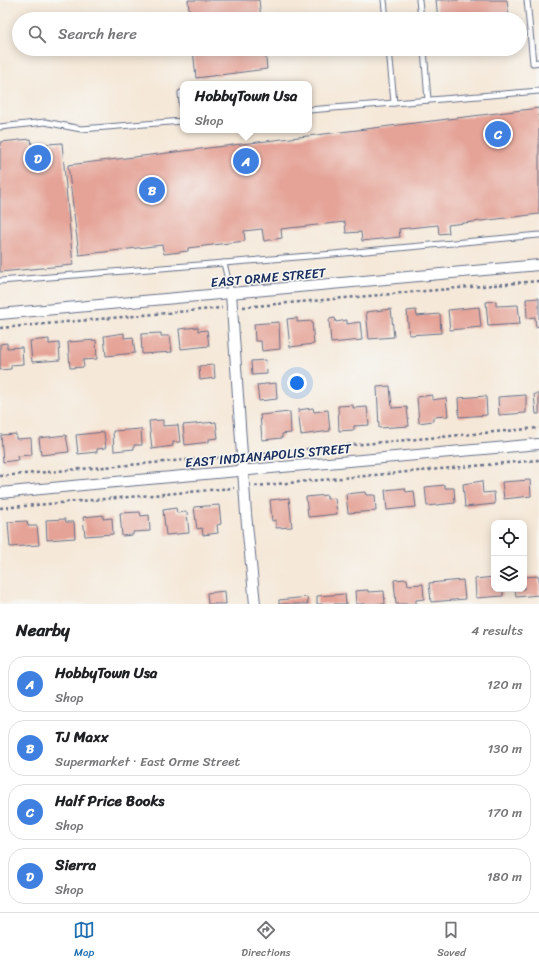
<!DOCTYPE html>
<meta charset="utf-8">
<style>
body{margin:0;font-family:Sriracha,sans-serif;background:#f6f6f6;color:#202124}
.controls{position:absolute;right:12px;bottom:12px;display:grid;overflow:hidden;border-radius:8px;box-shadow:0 2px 10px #0003}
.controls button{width:36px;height:36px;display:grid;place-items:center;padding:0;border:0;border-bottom:1px solid #e0e0e0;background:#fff;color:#202124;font:20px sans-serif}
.you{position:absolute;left:297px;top:383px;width:14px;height:14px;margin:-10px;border:3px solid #fff;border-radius:50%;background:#1a73e8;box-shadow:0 0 0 6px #1a73e833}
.badge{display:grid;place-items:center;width:26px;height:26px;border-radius:50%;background:#1f6fb2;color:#fff;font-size:13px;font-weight:700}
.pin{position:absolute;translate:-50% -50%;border:2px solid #fff;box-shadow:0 1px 4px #0006}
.popup{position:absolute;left:180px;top:81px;width:132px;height:52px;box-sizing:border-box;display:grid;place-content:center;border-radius:8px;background:#fff;filter:drop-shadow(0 1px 3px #0005);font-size:13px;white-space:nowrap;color:#757577}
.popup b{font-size:15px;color:#202124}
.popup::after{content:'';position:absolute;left:50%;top:100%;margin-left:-8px;border:8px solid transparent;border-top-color:#fff}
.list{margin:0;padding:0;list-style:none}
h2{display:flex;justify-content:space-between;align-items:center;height:52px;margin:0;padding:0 16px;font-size:17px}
h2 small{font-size:13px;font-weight:400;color:#757577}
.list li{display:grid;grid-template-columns:26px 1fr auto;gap:12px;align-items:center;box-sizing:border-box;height:56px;margin:0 8px 8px;padding:0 8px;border:1px solid #e0e0e0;border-radius:16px}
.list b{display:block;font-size:15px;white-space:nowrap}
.list p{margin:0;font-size:13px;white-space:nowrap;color:#757577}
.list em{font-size:13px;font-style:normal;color:#757577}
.icon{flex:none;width:22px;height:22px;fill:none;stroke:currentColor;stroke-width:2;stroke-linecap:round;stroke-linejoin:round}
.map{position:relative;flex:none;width:539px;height:604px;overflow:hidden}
.search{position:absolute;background:#fff;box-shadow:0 2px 10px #0003;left:12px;right:12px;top:12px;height:44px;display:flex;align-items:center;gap:10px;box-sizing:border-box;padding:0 14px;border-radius:22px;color:#757577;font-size:15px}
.sheet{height:308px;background:#fff}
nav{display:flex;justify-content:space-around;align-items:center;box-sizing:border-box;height:56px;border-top:1px solid #e0e0e0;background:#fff;font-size:11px;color:#757577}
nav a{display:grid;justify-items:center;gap:2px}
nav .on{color:#1f6fb2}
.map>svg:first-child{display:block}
</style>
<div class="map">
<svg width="539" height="604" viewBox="0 0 539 604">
<rect width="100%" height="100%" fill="#f6f6f2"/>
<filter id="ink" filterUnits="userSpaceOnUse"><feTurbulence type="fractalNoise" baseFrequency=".025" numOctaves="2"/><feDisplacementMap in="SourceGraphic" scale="8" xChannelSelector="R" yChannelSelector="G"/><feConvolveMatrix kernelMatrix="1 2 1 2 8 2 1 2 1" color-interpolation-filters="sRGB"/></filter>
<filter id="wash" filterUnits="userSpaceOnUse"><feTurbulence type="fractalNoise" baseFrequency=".012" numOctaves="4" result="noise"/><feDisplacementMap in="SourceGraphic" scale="16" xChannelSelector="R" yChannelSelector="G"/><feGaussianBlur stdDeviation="0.9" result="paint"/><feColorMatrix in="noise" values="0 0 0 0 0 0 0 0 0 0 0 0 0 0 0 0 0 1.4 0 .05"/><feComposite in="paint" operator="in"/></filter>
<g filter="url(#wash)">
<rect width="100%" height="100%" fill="#f5e8d8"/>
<g id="blocks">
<g fill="#e5a397">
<polygon points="188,0 259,0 261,19 190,19"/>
<polygon points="436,0 507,0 509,19 438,19"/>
<polygon points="193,49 265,49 267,69 196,78"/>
<polygon points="539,108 539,214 448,225 449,233 439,234 438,225 399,229 400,237 362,241 361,232 346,233 345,222 281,229 282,238 264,241 262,229 244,231 245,241 188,248 188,251 164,254 162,245 79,255 68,165"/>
<polygon points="31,139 32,145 62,143 73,265 0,272 0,142"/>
<polygon points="539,298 539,326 536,327 535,317 527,318 526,299"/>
<polygon points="496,301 496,306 518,305 520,324 488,326 486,302"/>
<polygon points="479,307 481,327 450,330 448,310"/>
<polygon points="391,309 394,337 369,339 366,312"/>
<polygon points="416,310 417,316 440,314 441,333 409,335 407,311"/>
<polygon points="297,318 297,322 312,321 314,344 290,347 287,319"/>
<polygon points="335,318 336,322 347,320 347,324 360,322 362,340 331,343 329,319"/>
<polygon points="279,322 280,349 262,351 261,341 255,341 254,324"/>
<polygon points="198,327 198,331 207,330 209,346 181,349 179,329"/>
<polygon points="124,333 124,338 133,337 135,353 106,356 104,336"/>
<polygon points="161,333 161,336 170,336 172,352 142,354 141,334"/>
<polygon points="49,339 49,344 59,343 60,360 32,362 30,341"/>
<polygon points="96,340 97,359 83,360 84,367 70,368 68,342"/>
<polygon points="7,343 7,348 22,347 23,364 11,365 11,369 0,370 0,344"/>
<polygon points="266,360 267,374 252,375 251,361"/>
<polygon points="214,365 215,378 200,380 199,366"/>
<polygon points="276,383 277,399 259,401 257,385"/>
<polygon points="390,386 392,408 407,407 409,426 379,428 377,387"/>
<polygon points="534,394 539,394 539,414 536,414"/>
<polygon points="432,395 432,400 446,398 448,416 433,417 433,421 419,423 417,397"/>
<polygon points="526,395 526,413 499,415 498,397"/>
<polygon points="486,396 487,415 459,417 458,398"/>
<polygon points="353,405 353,408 367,407 369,425 354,426 354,430 339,431 338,406"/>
<polygon points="313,408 314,412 328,410 330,431 301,435 298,410"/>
<polygon points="290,412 291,433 282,434 282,438 262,440 260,415"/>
<polygon points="163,420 163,426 178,425 180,442 173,442 173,446 152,449 149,421"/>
<polygon points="216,422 218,438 209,439 209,442 185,445 183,425"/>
<polygon points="141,429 142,445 134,445 134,449 114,451 113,431"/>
<polygon points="104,432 106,448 97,449 97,452 78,454 76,435"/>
<polygon points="16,434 16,439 31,438 32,455 17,456 18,460 3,462 1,435"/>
<polygon points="66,435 69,452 41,455 39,438"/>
<polygon points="530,480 531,496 504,499 502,482"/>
<polygon points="482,481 483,493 494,492 495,504 465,507 463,484"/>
<polygon points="445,485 445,488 454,488 455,503 427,506 425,487"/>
<polygon points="405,488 406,492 414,491 416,507 387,510 385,490"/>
<polygon points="365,492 366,495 375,495 376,511 348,513 346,494"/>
<polygon points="327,495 327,499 335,498 337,514 308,517 306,497"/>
<polygon points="289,498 292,527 276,528 276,520 272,521 270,500"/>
<polygon points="219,505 221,524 217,525 218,533 203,535 202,528 197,529 194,507"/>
<polygon points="176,508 177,513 187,512 189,533 166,535 163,510"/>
<polygon points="140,512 141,516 149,515 150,531 133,532 133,535 122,536 120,513"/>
<polygon points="103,515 103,519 112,518 113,534 85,536 83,517"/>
<polygon points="65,519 66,522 74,522 75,538 47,540 46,520"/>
<polygon points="27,521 28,526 37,526 39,545 10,547 8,522"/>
<polygon points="539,576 539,595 516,597 515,589 524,589 524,577"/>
<polygon points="494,577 494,589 503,589 503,596 476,598 475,579"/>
<polygon points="407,579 408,585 423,584 424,599 416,600 416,604 396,604 394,580"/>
<polygon points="463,580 465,599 431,602 429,583"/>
<polygon points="368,590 368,592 384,591 385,604 356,604 355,591"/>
<polygon points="225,591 226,604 208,604 207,593"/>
<polygon points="345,594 346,604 317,604 317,596"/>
<polygon points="307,597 308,604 279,604 279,600"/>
</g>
</g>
</g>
<g filter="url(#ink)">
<use href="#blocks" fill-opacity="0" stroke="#677089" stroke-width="1"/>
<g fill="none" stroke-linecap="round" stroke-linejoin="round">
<defs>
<g id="lane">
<polyline points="384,0 386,19"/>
<polyline points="419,0 421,19"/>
<polyline points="527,0 533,63 539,62"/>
<polyline points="389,49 394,103"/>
<polyline points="424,49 428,100"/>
<polyline points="183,93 181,93 183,114"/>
<polyline points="309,110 539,91"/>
<polyline points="0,127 45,122 81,129 183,121"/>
<polyline points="224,263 231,293"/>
<polyline points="0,281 334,254 539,235"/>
</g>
<g id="street">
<polyline points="231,293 246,514 255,604"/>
<polyline points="0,314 539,265"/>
<polyline points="0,493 93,484 539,444"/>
</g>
</defs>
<use href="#lane" stroke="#677089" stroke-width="7"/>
<use href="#street" stroke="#677089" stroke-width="12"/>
<g stroke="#677089" stroke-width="2.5" stroke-dasharray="3 3" stroke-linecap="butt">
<polyline points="243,307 539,281"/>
<polyline points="0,328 222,308"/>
<polyline points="252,454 539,428"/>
<polyline points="0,476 233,456"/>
<polyline points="255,486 539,460"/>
<polyline points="0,508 234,488"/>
</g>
<use href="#lane" stroke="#fff" stroke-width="5"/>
<use href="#street" stroke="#fff" stroke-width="10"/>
</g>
</g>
<g text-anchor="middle" stroke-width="3" stroke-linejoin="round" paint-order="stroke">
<g font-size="13" fill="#1b2f5e" stroke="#f6f6f2">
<text transform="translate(268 277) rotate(-5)" y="5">EAST ORME STREET</text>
<text transform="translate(268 455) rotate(-5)" y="5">EAST INDIANAPOLIS STREET</text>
</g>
</g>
</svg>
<div class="controls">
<button><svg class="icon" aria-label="locate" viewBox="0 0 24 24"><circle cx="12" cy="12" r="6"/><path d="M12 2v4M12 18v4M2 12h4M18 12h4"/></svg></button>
<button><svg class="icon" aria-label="layers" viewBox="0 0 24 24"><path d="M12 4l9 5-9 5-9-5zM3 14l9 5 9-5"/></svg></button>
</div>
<div class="you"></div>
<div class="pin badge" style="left:246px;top:161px;background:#3f7fe0">A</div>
<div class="popup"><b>HobbyTown Usa</b>Shop</div>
<div class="pin badge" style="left:152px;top:190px;background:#3f7fe0">B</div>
<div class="pin badge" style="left:498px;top:134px;background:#3f7fe0">C</div>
<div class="pin badge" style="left:38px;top:158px;background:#3f7fe0">D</div>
<div class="search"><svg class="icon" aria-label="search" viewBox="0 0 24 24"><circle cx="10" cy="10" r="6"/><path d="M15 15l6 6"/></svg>Search here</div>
</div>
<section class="sheet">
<h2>Nearby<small>4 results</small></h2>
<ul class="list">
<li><span class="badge" style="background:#3f7fe0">A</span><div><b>HobbyTown Usa</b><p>Shop</p></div><em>120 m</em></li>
<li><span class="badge" style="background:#3f7fe0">B</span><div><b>TJ Maxx</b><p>Supermarket · East Orme Street</p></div><em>130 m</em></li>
<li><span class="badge" style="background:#3f7fe0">C</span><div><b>Half Price Books</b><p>Shop</p></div><em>170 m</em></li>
<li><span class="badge" style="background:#3f7fe0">D</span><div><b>Sierra</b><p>Shop</p></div><em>180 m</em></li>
</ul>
</section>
<nav>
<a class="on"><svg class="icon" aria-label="map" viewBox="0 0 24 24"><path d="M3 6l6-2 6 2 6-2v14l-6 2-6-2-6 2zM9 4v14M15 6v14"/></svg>Map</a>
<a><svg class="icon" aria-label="directions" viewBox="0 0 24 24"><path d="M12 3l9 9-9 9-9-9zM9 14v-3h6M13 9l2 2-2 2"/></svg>Directions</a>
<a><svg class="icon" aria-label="saved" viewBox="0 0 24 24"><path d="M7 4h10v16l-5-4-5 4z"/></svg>Saved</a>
</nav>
